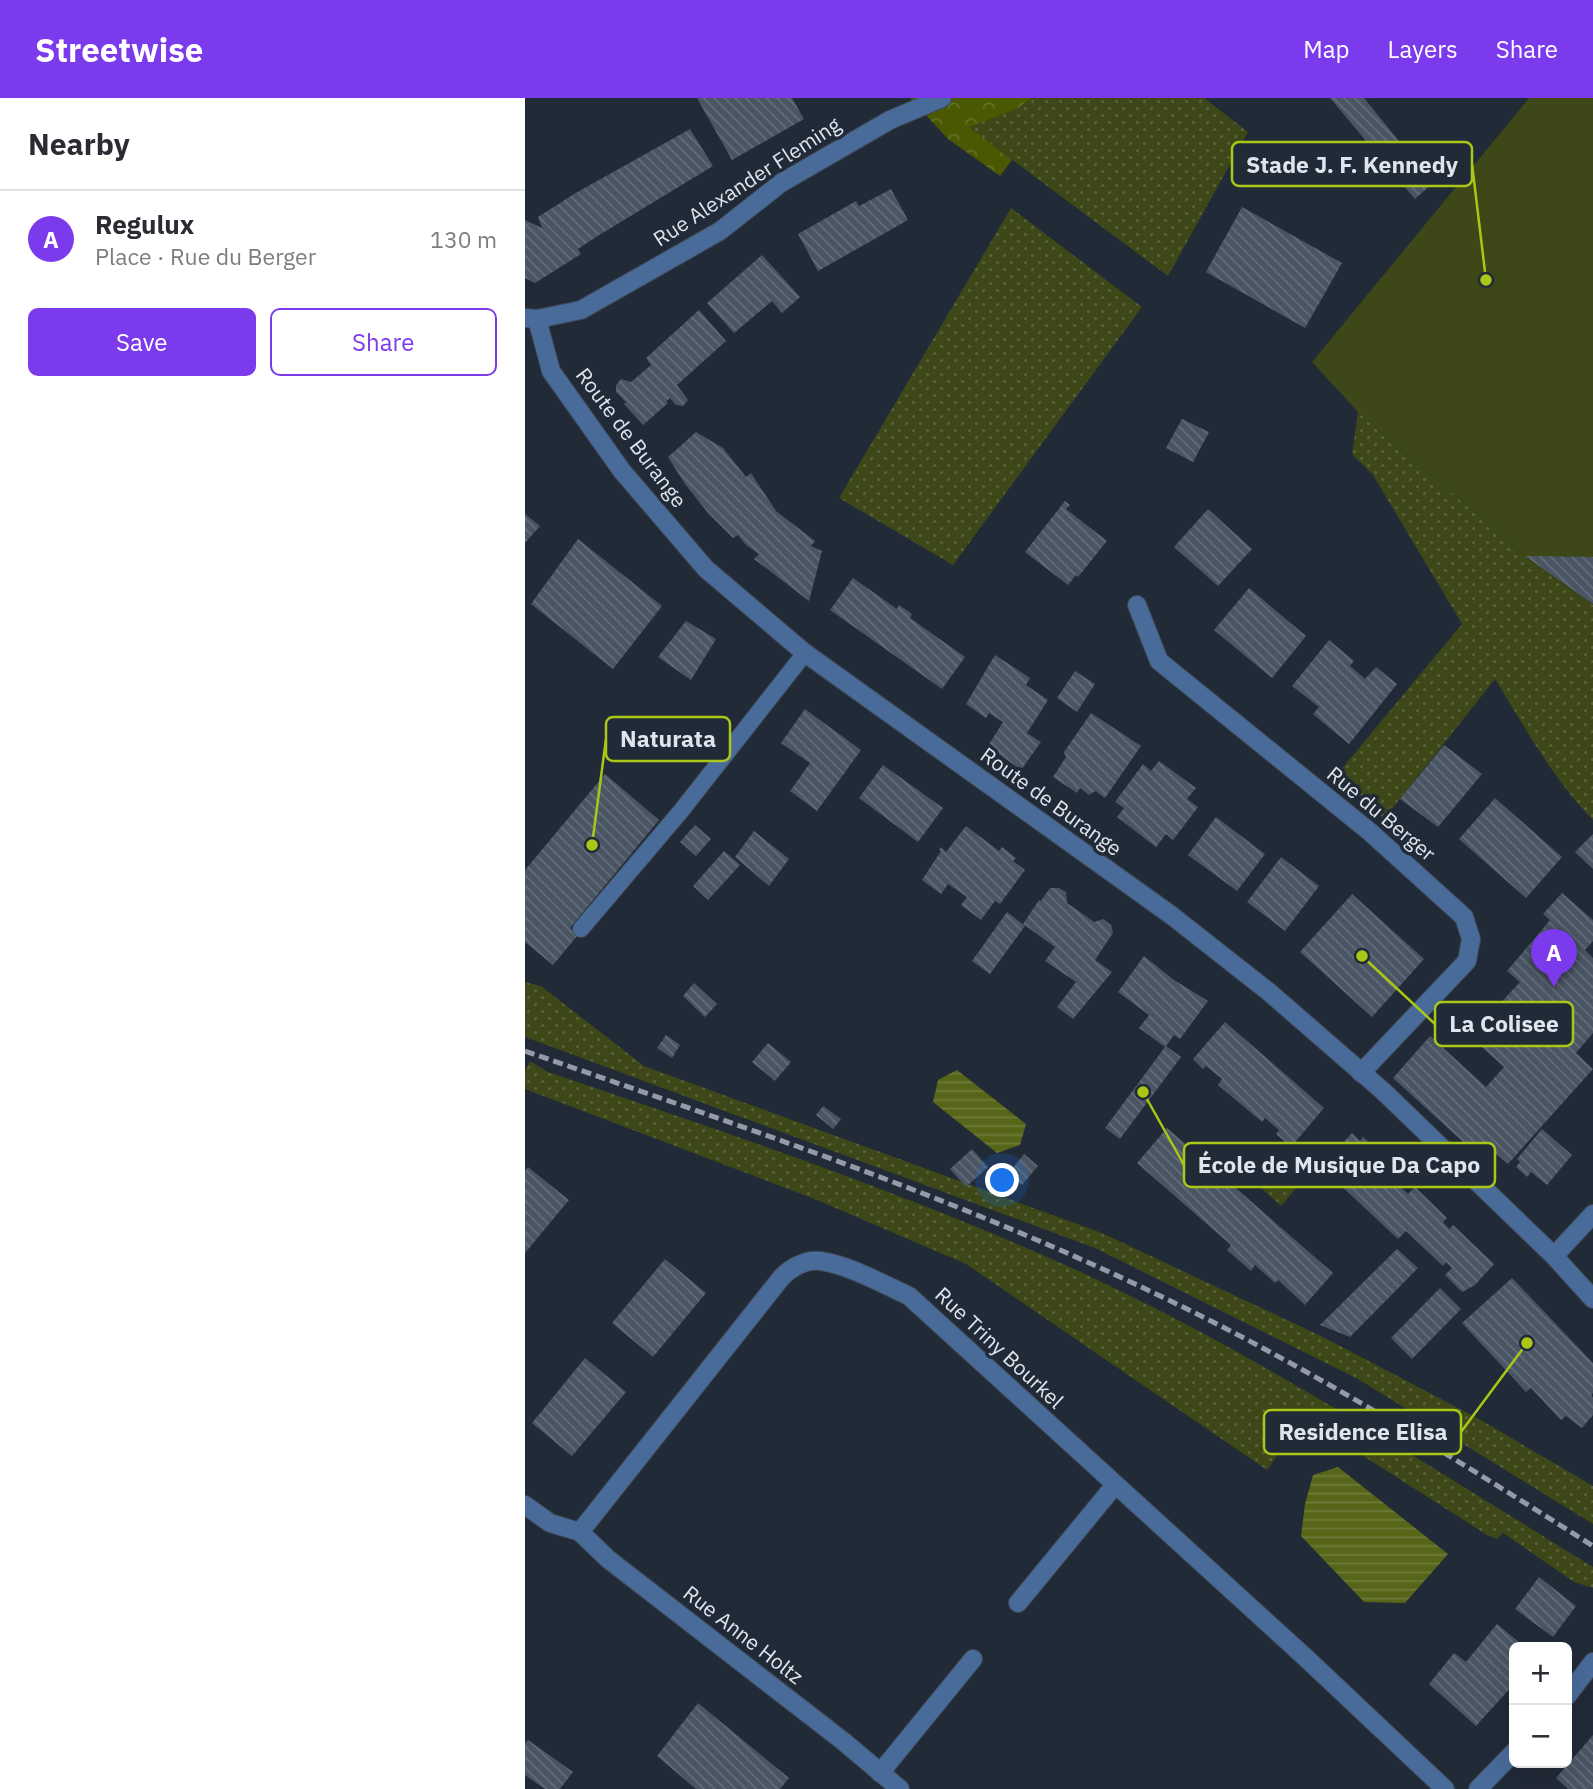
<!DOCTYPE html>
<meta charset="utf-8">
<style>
body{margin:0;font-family:"IBM Plex Sans",sans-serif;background:#f2f2f3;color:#2b2b33}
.controls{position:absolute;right:21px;bottom:21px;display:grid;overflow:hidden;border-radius:10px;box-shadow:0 7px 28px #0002}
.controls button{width:63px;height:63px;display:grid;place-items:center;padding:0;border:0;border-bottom:2px solid #e1e1e2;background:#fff;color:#2b2b33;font:35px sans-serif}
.you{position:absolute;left:478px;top:1083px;width:24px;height:24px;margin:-18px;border:5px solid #fff;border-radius:50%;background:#1a73e8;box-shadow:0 0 0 10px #1a73e833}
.badge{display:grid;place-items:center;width:46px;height:46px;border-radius:50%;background:#7c3aed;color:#fff;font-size:23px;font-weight:700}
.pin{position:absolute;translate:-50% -58px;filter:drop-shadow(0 2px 4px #0008)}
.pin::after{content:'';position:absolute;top:37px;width:24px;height:21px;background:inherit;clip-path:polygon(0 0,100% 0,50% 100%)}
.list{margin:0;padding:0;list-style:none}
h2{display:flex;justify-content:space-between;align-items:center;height:91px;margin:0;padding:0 28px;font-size:30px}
h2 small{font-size:23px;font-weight:400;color:#7c7c81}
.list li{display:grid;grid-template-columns:46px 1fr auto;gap:21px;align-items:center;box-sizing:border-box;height:98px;padding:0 28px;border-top:2px solid #e1e1e2}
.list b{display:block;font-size:26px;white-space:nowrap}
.list p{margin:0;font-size:23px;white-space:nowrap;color:#7c7c81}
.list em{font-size:23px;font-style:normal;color:#7c7c81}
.actions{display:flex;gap:14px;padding:21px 28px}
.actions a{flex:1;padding:16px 0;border:2px solid #7c3aed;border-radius:10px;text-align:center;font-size:24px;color:#7c3aed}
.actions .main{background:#7c3aed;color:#fff}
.map{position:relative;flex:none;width:1068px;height:1691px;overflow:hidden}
header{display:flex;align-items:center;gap:42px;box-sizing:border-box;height:98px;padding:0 35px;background:#7c3aed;color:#fff}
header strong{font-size:33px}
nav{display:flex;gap:38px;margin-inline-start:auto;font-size:24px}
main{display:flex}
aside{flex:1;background:#fff}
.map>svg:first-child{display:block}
</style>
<header>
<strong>Streetwise</strong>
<nav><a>Map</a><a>Layers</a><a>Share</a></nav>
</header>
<main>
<aside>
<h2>Nearby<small></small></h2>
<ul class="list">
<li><span class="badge">A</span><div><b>Regulux</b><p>Place · Rue du Berger</p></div><em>130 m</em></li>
</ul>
<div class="actions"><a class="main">Save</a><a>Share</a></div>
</aside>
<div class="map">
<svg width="1068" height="1691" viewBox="0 0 1068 1691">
<defs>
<pattern id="grass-dots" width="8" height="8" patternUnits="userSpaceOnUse" patternTransform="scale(1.75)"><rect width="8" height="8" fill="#3d4718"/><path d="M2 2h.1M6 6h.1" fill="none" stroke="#59613a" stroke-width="1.8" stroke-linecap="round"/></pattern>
<pattern id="forest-crowns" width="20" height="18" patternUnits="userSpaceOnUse" patternTransform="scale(1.75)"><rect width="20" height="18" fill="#4a5802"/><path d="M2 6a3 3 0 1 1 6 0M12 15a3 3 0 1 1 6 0" fill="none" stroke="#647027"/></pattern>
<pattern id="water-rules" width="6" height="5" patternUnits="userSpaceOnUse" patternTransform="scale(1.75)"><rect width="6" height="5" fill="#566517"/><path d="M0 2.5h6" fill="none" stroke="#6e7b39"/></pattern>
<pattern id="building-back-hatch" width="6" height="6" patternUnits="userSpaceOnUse" patternTransform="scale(1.75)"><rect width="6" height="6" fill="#4a5564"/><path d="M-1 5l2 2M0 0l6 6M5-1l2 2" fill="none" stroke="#646d7a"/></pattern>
</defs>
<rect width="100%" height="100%" fill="#212a37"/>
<g fill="url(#grass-dots)">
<polygon points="507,0 679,0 723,34 643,178 443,29 492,11"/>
<polygon points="486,110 617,209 428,467 314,400"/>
<path d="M 833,314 L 1014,470 L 1068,507 L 1068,722 C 1028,681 1000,630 970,581 L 859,721 L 810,679 L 937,526 L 848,377 L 827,356 Z"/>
<polygon points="0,884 16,888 119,968 577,1135 800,1240 954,1321 1068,1388 1068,1426 833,1281 570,1150 0,939"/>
<path d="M 5,963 L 23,974 C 203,1035 385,1096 558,1175 C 736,1258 901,1366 1068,1469 L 1068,1490 L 1049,1484 L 978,1435 L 972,1441 L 962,1437 L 779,1320 L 742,1372 L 441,1166 L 292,1102 L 0,991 L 0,973 Z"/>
<path d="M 786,1072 L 756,1108 L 722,1077 C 748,1088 762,1086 786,1072 Z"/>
</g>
<polygon fill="url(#forest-crowns)" points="385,0 507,0 492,11 444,29 487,62 475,78 423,41"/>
<polygon fill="#3d4718" points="1004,0 1068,0 1068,507 1014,470 833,314 787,264"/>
<g fill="url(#water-rules)">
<polygon points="432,972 501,1026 495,1047 472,1055 408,1004 413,982"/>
<polygon points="813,1369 923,1456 880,1505 839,1504 776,1438 780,1406 788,1377"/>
</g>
<g fill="url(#building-back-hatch)">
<polygon points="172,0 267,0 279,21 207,62"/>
<polygon points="805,0 839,0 908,85 890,101"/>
<polygon points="165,31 188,68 71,139 53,151 56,156 10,185 0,180 0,122 17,130 13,119 49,96"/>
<polygon points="366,91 383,122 293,173 273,136 331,103 334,108"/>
<polygon points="717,109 817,165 780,230 681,174"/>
<polygon points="237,157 275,199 257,215 247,203 209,235 182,205"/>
<polygon points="174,212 201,243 152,287 163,302 158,308 151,307 145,300 141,304 143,305 118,327 99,306 101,304 91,294 91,287 96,281 106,284 126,267 121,260"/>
<polygon points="657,321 684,334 668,364 641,350"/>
<polygon points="171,334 198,350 221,379 226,375 251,413 290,443 286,448 297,453 284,503 229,461 234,456 221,447 213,437 208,440 183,415 160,386 143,359"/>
<polygon points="540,403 545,407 541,411 582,443 553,479 551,477 543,487 500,454"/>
<polygon points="683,411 727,451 693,488 649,449"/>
<polygon points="0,416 15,428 0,445"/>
<polygon points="53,441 137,508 88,571 6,506"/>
<polygon points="1000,458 1068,459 1068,506"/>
<polygon points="328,480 372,511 374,507 387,516 385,520 440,559 417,591 305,512"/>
<polygon points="724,490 781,538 747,580 689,532"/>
<polygon points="161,523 191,541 166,582 133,559"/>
<polygon points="804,542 829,563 825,568 840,581 851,569 872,586 824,646 788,616 794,609 767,588"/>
<polygon points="470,557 505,580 501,587 523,602 502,635 516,644 496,672 463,648 478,624 464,615 461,620 441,606"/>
<polygon points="550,573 570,586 552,614 532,600"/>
<polygon points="280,611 336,652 292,713 265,693 285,665 256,645"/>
<polygon points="566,615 616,648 580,700 570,693 564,697 555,690 552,695 528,679 541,659 539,654"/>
<polygon points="919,647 957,676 913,729 875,701"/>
<polygon points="634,663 671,690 662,701 673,709 648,742 641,736 631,749 592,719 599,710 590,704 618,666 626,673"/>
<polygon points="358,667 418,710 393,744 334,700"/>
<polygon points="80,676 134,722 45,830 53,837 28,867 0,844 0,772"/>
<polygon points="970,700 1037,759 1001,800 934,741"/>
<polygon points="691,719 740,756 712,793 663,757"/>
<polygon points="170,727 186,741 171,758 155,744"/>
<polygon points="441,728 474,753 477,749 491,760 488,763 500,772 475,806 470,803 456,822 436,807 442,799 423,786 416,796 397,782 416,753 414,752 416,749 421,754"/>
<polygon points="229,733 264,761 244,788 210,759"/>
<polygon points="1068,736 1068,771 1050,754"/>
<polygon points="199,753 215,767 183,802 168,788"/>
<polygon points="756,759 794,788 760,833 722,804"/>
<polygon points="525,790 534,790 541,794 542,805 569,824 578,821 586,827 588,835 570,862 587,874 548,921 532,909 551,884 520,863 530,849 498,826 514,802 516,803"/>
<polygon points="1037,795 1068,822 1068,843 1060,852 1068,860 1068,935 1051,955 1068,971 983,1066 967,1052 958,1062 868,980 905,938 961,989 979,969 945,938 995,884 982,873 1025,822 1018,816"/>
<polygon points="827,796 899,861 847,919 775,854"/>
<polygon points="482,814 500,828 465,876 447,863"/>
<polygon points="619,858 649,882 683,903 655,941 649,937 641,948 656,959 595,1041 580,1030 640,949 614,930 624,917 593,894"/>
<polygon points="169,885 192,906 180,919 158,898"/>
<polygon points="700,924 799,1010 766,1049 751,1036 754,1032 740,1020 737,1024 693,987 697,981 681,968 678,971 668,961"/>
<polygon points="141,937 155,947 147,960 132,950"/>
<polygon points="243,945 266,964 250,983 227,964"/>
<polygon points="298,1008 316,1021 308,1031 291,1017"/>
<polygon points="642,1030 808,1175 780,1207 753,1182 750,1185 730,1167 726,1173 702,1152 706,1147 612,1065"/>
<polygon points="1017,1031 1047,1057 1022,1087 1006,1074 1002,1079 991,1069 995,1064 992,1061"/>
<polygon points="827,1035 835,1043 838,1039 868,1067 861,1075 883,1096 890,1089 922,1120 918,1124 924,1131 928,1127 969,1166 950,1187 937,1194 920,1177 927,1170 921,1164 918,1168 881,1133 873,1141 796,1069"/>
<polygon points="447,1051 463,1069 441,1089 425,1071"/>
<polygon points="499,1056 513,1068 497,1087 483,1076"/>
<polygon points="3,1069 44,1102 0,1155 0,1073"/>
<polygon points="872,1151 893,1170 825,1239 795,1227"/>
<polygon points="140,1161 181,1195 128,1259 87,1225"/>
<polygon points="987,1180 1068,1265 1068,1295 1066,1297 1068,1300 1068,1317 1057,1330 1041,1318 1036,1322 1006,1290 1001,1294 937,1225"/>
<polygon points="915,1190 936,1211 887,1261 866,1240"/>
<polygon points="60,1260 101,1294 47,1358 7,1325"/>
<polygon points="1014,1479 1051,1508 1028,1539 990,1511"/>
<polygon points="972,1526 1000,1549 989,1549 989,1586 951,1628 904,1586 929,1555 941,1564"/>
<polygon points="173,1605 264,1680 255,1691 171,1691 132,1658"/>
<polygon points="1068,1637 1068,1691 1043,1691 1031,1680"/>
<polygon points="3,1642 48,1674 35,1691 20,1691 0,1677 0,1645"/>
</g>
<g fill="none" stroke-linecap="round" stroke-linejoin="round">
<defs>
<polyline id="lane" points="56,831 156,713 280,555"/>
<g id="street">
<polyline points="1,220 12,221 56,212 195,133 256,85 365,22 417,0"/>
<polyline points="12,221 26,273 97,373 181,471 280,555 646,817 744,894 858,993 1029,1158 1068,1201"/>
<polyline points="612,507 634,563 845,734 939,819 946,841 942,863 836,975"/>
<polyline points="1029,1158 1068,1116"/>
<path d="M 0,1407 L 25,1425 L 55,1434 L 256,1180 C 265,1170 281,1161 295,1163 C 324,1167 358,1186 384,1198 L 781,1560 L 920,1691"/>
<polyline points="55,1434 83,1461 318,1643 375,1691"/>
<polyline points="493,1505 590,1387"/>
<polyline points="1042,1598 1068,1564"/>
<polyline points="355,1675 448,1561"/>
<polyline points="953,1691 989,1654"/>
</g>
</defs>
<use href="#lane" stroke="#3f4854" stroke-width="18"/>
<use href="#street" stroke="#3f4854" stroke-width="20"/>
<use href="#lane" stroke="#496b9a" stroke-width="16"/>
<use href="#street" stroke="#496b9a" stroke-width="18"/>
<path stroke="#949ba6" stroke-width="5" stroke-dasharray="10 5" stroke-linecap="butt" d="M 0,953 C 212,1027 428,1098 631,1196 C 783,1268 926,1358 1068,1448"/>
</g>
<g text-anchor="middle" stroke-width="7" stroke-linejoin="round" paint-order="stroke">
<g font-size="21" fill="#dfe5ee" stroke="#212a37">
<text transform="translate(222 84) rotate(-33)" y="7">Rue Alexander Fleming</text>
<text transform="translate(106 340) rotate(53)" y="7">Route de Burange</text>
<text transform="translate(526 704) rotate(36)" y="7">Route de Burange</text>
<text transform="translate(856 716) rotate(40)" y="7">Rue du Berger</text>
<text transform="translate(474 1250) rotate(43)" y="7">Rue Triny Bourkel</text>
<text transform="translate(218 1537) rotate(38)" y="7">Rue Anne Holtz</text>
</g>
</g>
<path fill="none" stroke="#aac718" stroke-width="2.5" d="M961 182L947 66M67 747L81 641M837 858L910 926M618 994L659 1067M1002 1245L936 1334"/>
<g fill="#aac718" stroke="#212a37" stroke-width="2.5">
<circle cx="961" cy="182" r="7"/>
<circle cx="67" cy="747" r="7"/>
<circle cx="837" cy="858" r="7"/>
<circle cx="618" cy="994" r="7"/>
<circle cx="1002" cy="1245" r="7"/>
</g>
<g fill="#212a37" stroke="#aac718" stroke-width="2.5">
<rect x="707" y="44" width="240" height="44" rx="7"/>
<rect x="81" y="619" width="124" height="44" rx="7"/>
<rect x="910" y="904" width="138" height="44" rx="7"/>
<rect x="659" y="1045" width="311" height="44" rx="7"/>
<rect x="739" y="1312" width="197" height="44" rx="7"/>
</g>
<g font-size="23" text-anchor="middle" font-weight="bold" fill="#dfe5ee">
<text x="827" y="75">Stade J. F. Kennedy</text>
<text x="143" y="649">Naturata</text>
<text x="979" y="934">La Colisee</text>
<text x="814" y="1075">École de Musique Da Capo</text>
<text x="838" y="1342">Residence Elisa</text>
</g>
</svg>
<div class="controls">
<button>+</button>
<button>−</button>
</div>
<div class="you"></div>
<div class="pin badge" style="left:1029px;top:889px">A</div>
</div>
</main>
